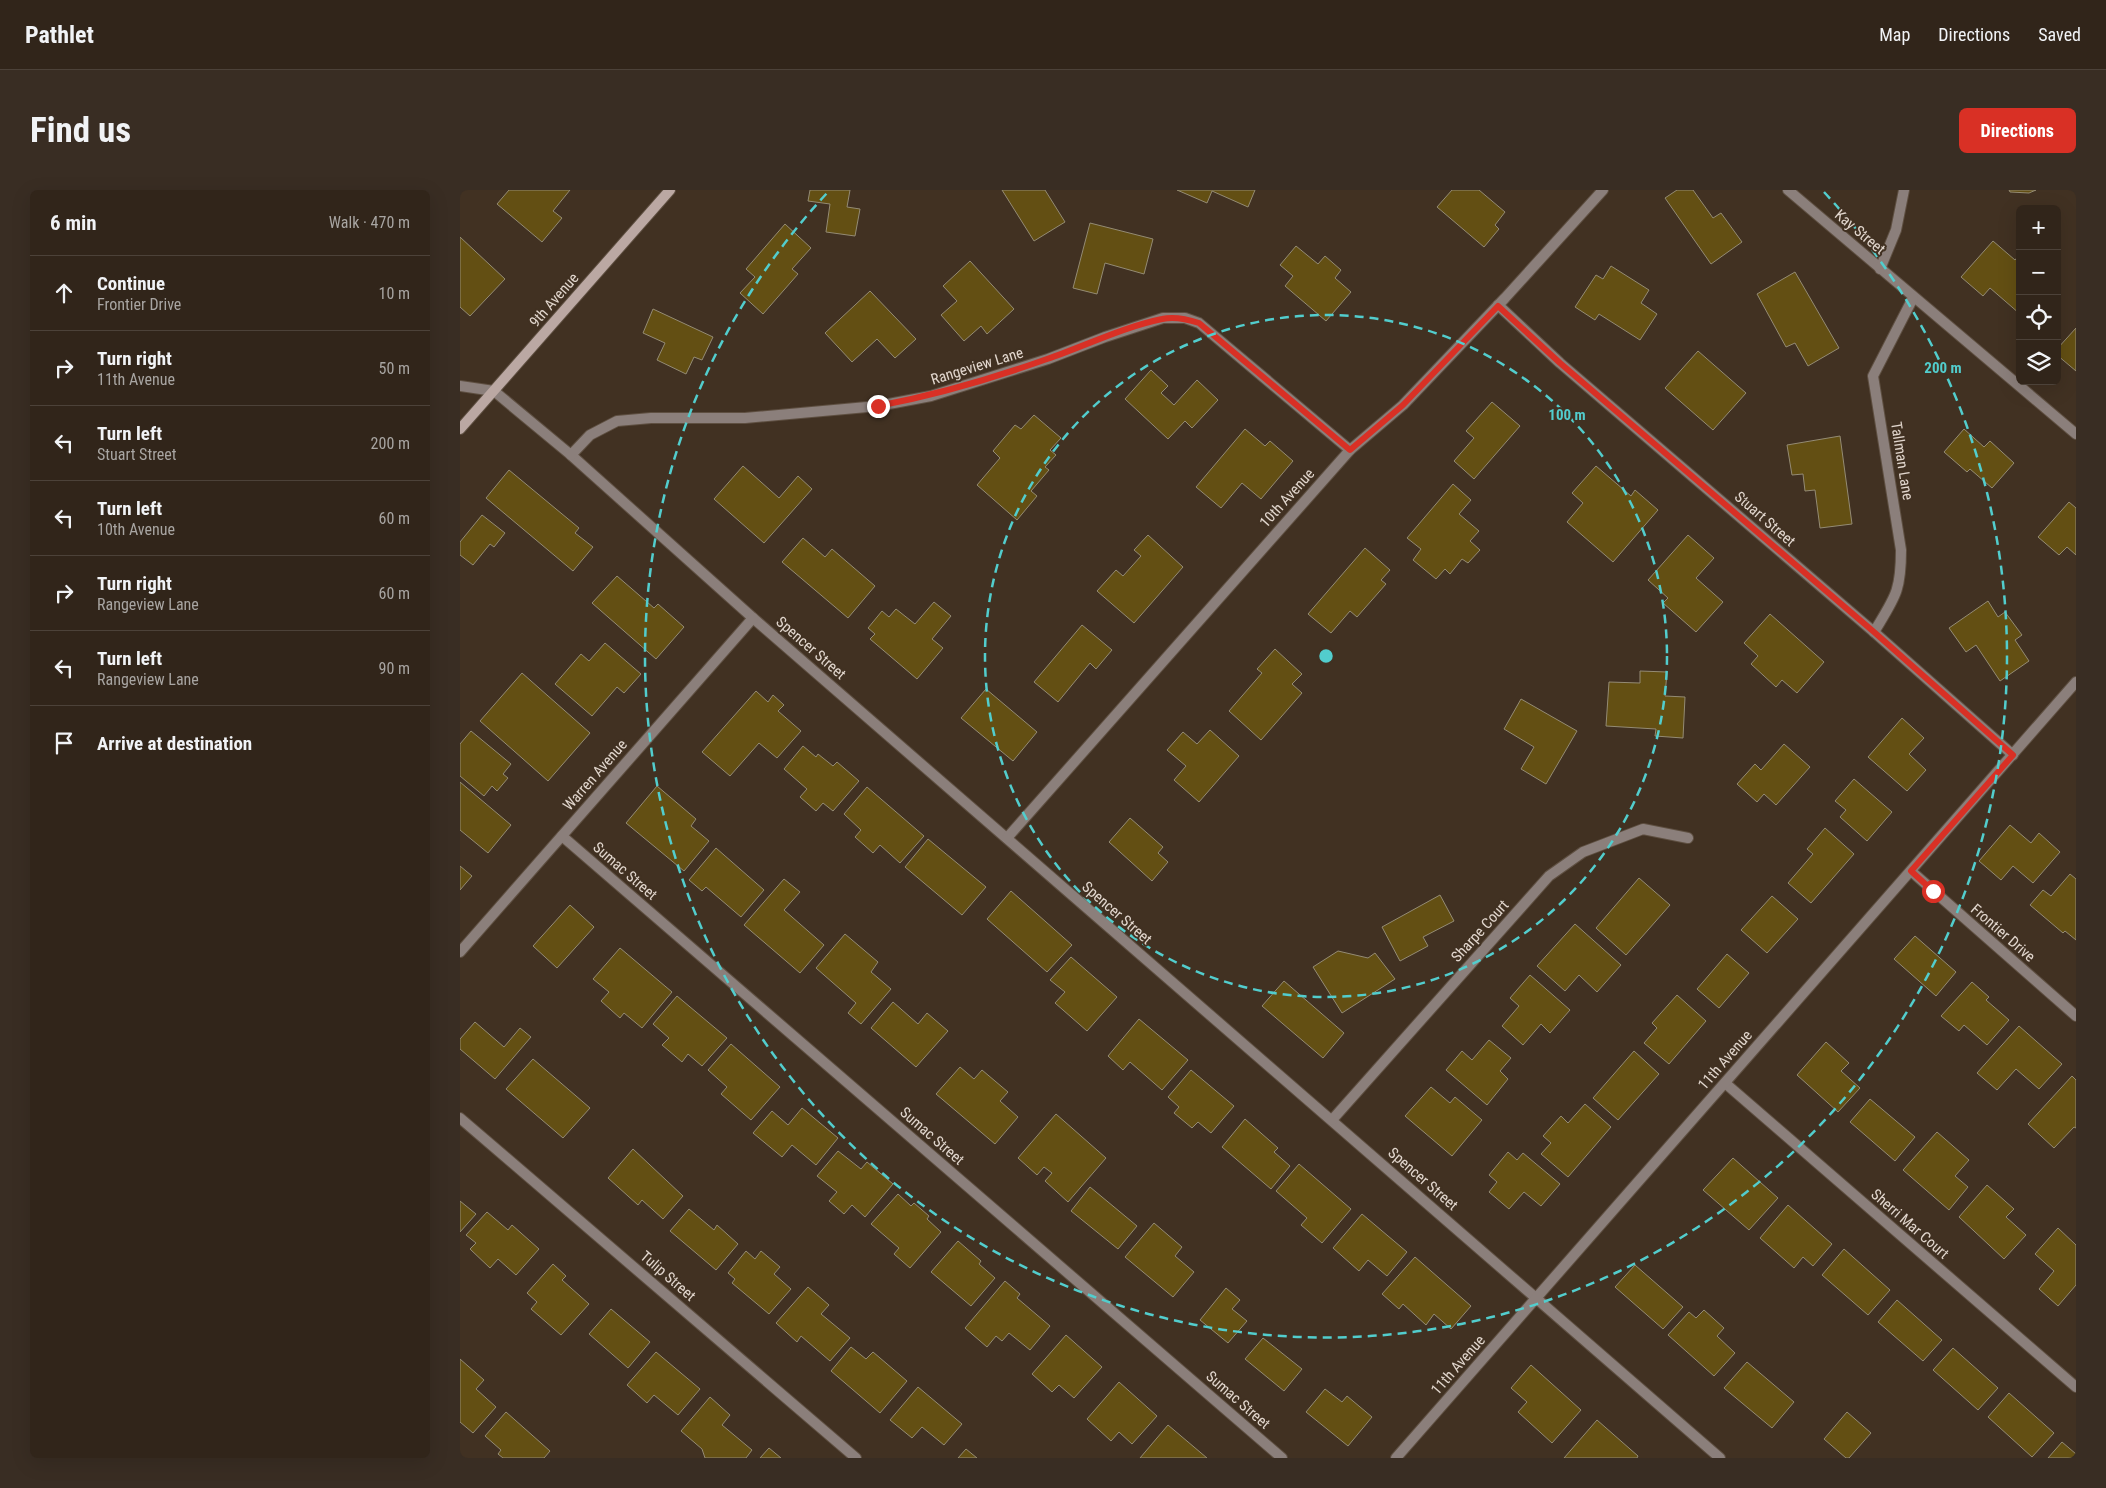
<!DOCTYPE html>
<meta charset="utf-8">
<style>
body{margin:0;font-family:"Roboto Condensed",sans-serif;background:#392d23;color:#f1f3f6}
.controls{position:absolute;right:15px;top:15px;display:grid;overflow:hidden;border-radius:8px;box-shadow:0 5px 20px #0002}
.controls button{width:45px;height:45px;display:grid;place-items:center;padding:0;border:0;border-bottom:1px solid #4c4239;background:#31251a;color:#f1f3f6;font:25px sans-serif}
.stop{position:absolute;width:15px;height:15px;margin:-11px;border:4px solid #d93025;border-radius:50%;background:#fff}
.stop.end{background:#d93025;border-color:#fff;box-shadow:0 1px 5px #0008}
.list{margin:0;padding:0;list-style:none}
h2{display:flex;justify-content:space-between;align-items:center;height:65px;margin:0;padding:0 20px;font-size:21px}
h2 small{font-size:16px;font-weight:400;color:#a8a5a2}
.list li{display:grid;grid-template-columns:32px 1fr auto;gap:15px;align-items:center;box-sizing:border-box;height:75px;padding:0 20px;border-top:1px solid #4c4239}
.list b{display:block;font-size:19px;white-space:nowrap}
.list p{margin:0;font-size:16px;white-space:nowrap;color:#a8a5a2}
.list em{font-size:16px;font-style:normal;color:#a8a5a2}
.icon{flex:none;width:28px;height:28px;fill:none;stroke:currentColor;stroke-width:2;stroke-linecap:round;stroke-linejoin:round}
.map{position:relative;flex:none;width:1616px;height:1268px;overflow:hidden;border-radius:8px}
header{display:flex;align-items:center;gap:30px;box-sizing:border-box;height:70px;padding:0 25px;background:#31251a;border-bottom:1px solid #4c4239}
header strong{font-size:24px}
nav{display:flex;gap:28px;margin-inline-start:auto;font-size:18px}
.intro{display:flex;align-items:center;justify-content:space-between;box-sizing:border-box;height:120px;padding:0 30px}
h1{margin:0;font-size:35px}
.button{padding:12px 22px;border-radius:8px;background:#d93025;color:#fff;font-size:18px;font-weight:700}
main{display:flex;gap:30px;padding:0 30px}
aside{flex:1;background:#31251a;border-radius:8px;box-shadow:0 5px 20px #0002}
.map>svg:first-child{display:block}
</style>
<header>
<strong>Pathlet</strong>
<nav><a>Map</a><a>Directions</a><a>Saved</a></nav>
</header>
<div class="intro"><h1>Find us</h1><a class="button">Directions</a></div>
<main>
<aside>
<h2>6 min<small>Walk · 470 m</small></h2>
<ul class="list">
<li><svg class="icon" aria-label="ahead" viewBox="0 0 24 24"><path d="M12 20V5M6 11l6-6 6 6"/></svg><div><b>Continue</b><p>Frontier Drive</p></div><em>10 m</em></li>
<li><svg class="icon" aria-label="right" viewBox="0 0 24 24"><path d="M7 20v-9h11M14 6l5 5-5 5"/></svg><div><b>Turn right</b><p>11th Avenue</p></div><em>50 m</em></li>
<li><svg class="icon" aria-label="left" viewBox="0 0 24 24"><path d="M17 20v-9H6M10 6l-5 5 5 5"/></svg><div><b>Turn left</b><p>Stuart Street</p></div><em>200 m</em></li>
<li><svg class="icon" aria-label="left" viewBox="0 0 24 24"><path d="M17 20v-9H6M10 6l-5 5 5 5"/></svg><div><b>Turn left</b><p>10th Avenue</p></div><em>60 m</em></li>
<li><svg class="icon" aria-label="right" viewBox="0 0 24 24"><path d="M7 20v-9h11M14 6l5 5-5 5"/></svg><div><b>Turn right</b><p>Rangeview Lane</p></div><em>60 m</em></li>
<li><svg class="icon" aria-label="left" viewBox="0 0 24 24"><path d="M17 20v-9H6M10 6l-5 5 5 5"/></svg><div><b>Turn left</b><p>Rangeview Lane</p></div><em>90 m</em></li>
<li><svg class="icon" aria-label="arrive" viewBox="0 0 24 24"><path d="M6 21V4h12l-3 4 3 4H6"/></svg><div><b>Arrive at destination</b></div></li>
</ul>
</aside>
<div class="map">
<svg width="1616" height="1268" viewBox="0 0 1616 1268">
<rect width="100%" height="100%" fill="#413122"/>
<g fill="#634f13" stroke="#948b74">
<polygon points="49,0 110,0 93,21 102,28 82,52 37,14"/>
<polygon points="350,0 390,0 387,17 400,19 395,46 366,42 370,14 348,11"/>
<polygon points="542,0 585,0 605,32 574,51"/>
<polygon points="717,0 795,0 788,17 752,1 747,13"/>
<polygon points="992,0 1019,0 1045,22 1035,35 1039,39 1024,57 977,17"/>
<polygon points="1217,0 1233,0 1253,28 1261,23 1282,52 1251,74 1205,8"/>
<polygon points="1549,0 1576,0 1569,3 1550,2"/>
<polygon points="630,33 693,49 684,84 645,73 637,104 613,98"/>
<polygon points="325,34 351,58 332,79 338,84 303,124 280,103 295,87 286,79"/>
<polygon points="0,47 45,89 10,126 0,117"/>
<polygon points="1533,51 1555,70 1560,64 1560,124 1530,98 1523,106 1501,87"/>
<polygon points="836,56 858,74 865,66 881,80 875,88 891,102 866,131 825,96 833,86 820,75"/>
<polygon points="510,71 554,119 527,144 521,136 504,151 481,125 497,111 483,96"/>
<polygon points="1151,76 1189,100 1181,113 1197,124 1180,150 1139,124 1135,130 1115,117 1136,85 1143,89"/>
<polygon points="1335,82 1379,158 1348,176 1335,153 1326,157 1297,104"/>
<polygon points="410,101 456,149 435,168 417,149 392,172 365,143"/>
<polygon points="193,119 253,147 242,170 234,167 226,184 197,170 205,153 183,143"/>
<polygon points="1616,138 1616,181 1597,165 1597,159"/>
<polygon points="1238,161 1286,203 1253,240 1205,198"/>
<polygon points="691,180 708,196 701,203 714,215 737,190 758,210 732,238 725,231 708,249 665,209"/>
<polygon points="1032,212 1060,236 1014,289 994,271 1014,248 1006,241"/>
<polygon points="574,225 601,248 590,260 596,265 585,277 589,280 571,301 577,306 557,330 517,295 540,268 533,261 555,235 561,239"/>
<polygon points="785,239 805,256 810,251 833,271 801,309 782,293 761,318 736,297"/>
<polygon points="1504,239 1524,257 1530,251 1554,273 1532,298 1510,279 1507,282 1484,262"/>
<polygon points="1380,246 1392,334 1360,338 1355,300 1345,301 1343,284 1332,285 1327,255"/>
<polygon points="283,276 319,308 338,286 352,299 304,353 254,309"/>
<polygon points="1136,276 1171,306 1175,300 1198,320 1153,372 1107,332 1123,313 1112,303"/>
<polygon points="49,280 119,338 115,343 133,357 113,381 26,308"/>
<polygon points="993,294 1011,310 999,324 1019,341 1010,351 1020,360 1008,373 1002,369 990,384 985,379 976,389 953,370 961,359 947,348"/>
<polygon points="1609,312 1616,318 1616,365 1607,357 1599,365 1578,347"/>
<polygon points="22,325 45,343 34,357 30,354 13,375 0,365 0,352"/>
<polygon points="688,345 723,377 674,433 637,401 656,380 663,386 681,366 674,360"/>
<polygon points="1228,345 1254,368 1236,388 1263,412 1236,442 1203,413 1208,408 1188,390"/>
<polygon points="343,348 365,367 372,359 415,396 388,428 322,372"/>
<polygon points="905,358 930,380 921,390 926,394 897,427 890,421 871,443 848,424"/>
<polygon points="157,386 194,418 198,414 224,437 196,469 132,413"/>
<polygon points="1528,411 1538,427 1545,422 1562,445 1555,450 1569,471 1540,491 1516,455 1506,462 1489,438"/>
<polygon points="474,412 491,426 472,449 483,458 457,489 410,449 415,444 408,438 422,421 429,427 436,419 455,434"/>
<polygon points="1310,424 1364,472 1337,503 1322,490 1316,497 1291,474 1298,466 1284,453"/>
<polygon points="622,435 652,460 636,479 630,473 598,512 574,492"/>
<polygon points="145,453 181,484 164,503 157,497 132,526 95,494 121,464 129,471"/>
<polygon points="815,459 842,484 832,494 842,503 801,550 769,521 802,483 797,479"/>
<polygon points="1180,481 1207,482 1205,506 1225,507 1223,548 1195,546 1196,539 1146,536 1149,492 1180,493"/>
<polygon points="62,483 130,543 88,591 20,531"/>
<polygon points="526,499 577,542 553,571 501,528"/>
<polygon points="296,501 308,512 313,505 324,515 318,521 341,541 317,568 299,553 270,586 242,562"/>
<polygon points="1061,509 1117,541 1086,594 1061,579 1074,557 1044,539"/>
<polygon points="1442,528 1464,548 1449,564 1466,580 1447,601 1408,567"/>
<polygon points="750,540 779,566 739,612 714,590 726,576 707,560 723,542 737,554"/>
<polygon points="11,541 51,574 43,584 48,588 37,601 32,596 24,606 0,586 0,554"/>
<polygon points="1324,554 1350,577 1316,615 1304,604 1297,612 1277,594 1295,574 1301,580"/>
<polygon points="343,556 356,567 358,564 373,576 377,572 399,591 373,621 363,613 356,621 340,607 347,599 324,579"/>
<polygon points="1394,589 1432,622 1407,651 1380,627 1386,620 1375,611"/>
<polygon points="0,592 51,635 28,663 0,640"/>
<polygon points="197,596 236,629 231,636 249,651 224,681 166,633"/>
<polygon points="407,597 464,646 440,673 420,655 413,663 395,647 401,640 384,624"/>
<polygon points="670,628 703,657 698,663 708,672 692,691 649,652"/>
<polygon points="1550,635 1571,653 1579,643 1600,662 1573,693 1553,676 1541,690 1519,671"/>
<polygon points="1365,638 1394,664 1351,713 1328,693 1353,664 1347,659"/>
<polygon points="468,649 526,697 502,725 445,677"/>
<polygon points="256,658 304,700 281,727 246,697 242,701 229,690"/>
<polygon points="0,676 12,686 0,700"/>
<polygon points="1610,684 1616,689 1616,750 1605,741 1603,743 1570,715 1583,700 1591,706"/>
<polygon points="1179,688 1210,715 1166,765 1136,738"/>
<polygon points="324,689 340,702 324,720 364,755 340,783 284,735"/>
<polygon points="551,701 612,755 587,782 527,729"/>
<polygon points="980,705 994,731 963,747 968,756 940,771 922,737"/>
<polygon points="1312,706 1338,729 1307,763 1281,740"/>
<polygon points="110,715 134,737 97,778 73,756"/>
<polygon points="1115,734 1161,775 1137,802 1119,785 1105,801 1077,776"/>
<polygon points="385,744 418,772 411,782 431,799 401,834 388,823 396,813 356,778"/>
<polygon points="1455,746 1496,782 1476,806 1434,769"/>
<polygon points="160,758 212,802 182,838 164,823 160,828 141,811 149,802 133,789"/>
<polygon points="878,761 908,768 915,763 935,789 882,823 853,777"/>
<polygon points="1267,764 1289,783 1259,818 1237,799"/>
<polygon points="611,767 657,807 627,841 595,813 605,802 590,790"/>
<polygon points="1070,785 1110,820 1090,843 1081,834 1063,855 1042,836 1059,816 1050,808"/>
<polygon points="824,791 884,843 863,868 802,816"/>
<polygon points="1512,792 1529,807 1526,810 1549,830 1527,855 1504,835 1499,841 1481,826"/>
<polygon points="1217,805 1246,831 1209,874 1184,853 1197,838 1192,833"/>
<polygon points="217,806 267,848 242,876 228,864 222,872 202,855 209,848 193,834"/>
<polygon points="433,812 458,834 467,823 488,841 456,877 411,838"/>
<polygon points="679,829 728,870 702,900 670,872 663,880 648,866"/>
<polygon points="15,832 44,857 60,838 71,847 35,889 0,859 0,849"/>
<polygon points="1559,836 1602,874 1579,899 1556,879 1537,900 1517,883"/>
<polygon points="1029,850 1051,868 1040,881 1048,889 1027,915 986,880 1002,861 1012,870"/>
<polygon points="1366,852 1389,873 1381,881 1400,898 1378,922 1337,885"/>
<polygon points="271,854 320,897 291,930 261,904 267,897 248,880"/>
<polygon points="1174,861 1199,884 1158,930 1133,908"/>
<polygon points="73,869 130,918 103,948 46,899"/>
<polygon points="500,877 514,889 522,880 548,902 540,911 558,927 535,954 476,904"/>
<polygon points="731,880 774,916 751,943 738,932 732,938 714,923 719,917 708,907"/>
<polygon points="1612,886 1616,890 1616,938 1614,937 1594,958 1568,934"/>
<polygon points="971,897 990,913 995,907 1022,930 992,966 945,926"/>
<polygon points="1410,909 1455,947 1435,971 1390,932"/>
<polygon points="1125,914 1151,937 1108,987 1081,964 1091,953 1083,946 1101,926 1108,933"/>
<polygon points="342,918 378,948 356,975 332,955 322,967 293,943 312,921 328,935"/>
<polygon points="596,924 646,968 608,1012 585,991 592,983 584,977 577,985 558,968"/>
<polygon points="785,929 818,958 814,962 830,976 811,999 762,957"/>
<polygon points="1477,942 1509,970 1495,986 1508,997 1489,1020 1443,980"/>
<polygon points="173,959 223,1006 203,1029 182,1010 178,1015 148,988"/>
<polygon points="378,961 401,979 407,972 433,994 405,1027 392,1015 384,1024 369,1011 377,1002 357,986"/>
<polygon points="1048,962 1057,970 1063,963 1100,994 1081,1016 1064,1002 1049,1019 1029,1002 1037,992 1029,985"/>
<polygon points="1273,968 1318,1008 1289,1040 1243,1000"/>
<polygon points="839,974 891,1019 862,1053 841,1035 847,1028 816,1001"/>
<polygon points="1527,995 1554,1019 1546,1027 1566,1045 1544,1069 1499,1027"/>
<polygon points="630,997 677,1036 658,1059 611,1021"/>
<polygon points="438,1004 451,1016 454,1013 469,1026 467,1029 481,1042 450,1078 434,1064 439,1058 411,1034"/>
<polygon points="0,1011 16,1024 0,1042"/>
<polygon points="1328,1015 1372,1054 1353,1076 1343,1067 1334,1078 1300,1048"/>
<polygon points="229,1019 254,1040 257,1035 278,1054 256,1080 210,1041"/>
<polygon points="27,1022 48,1040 52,1035 79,1059 56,1085 38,1069 30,1078 10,1059 16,1053 6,1045"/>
<polygon points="902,1024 947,1062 927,1086 908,1070 899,1081 873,1058"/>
<polygon points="694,1033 722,1057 715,1066 734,1082 713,1107 665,1067"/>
<polygon points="1598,1038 1616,1055 1616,1095 1598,1116 1579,1099 1594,1081 1575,1064"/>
<polygon points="498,1051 521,1071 519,1074 535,1088 511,1116 471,1082"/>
<polygon points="1384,1059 1430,1100 1408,1125 1362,1085"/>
<polygon points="286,1061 295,1069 301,1061 320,1077 314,1084 331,1099 309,1124 272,1093 275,1089 268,1083"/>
<polygon points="955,1067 1011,1116 991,1139 974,1124 966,1135 943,1114 939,1119 922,1104"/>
<polygon points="93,1074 106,1086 102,1090 129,1114 101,1145 71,1119 77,1112 67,1103"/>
<polygon points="1175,1075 1223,1117 1203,1139 1155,1097"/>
<polygon points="545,1091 560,1104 557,1108 590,1136 570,1160 549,1143 542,1151 536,1146 527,1157 505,1138"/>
<polygon points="348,1097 369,1115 361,1124 390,1148 370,1171 341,1146 337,1152 316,1133"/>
<polygon points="766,1098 780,1110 772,1119 787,1131 768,1153 740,1130"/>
<polygon points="1437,1110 1482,1150 1463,1171 1418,1132"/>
<polygon points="151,1119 190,1152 168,1178 129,1144"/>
<polygon points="1244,1120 1264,1138 1257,1146 1275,1163 1254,1186 1208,1145 1229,1122 1236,1128"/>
<polygon points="606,1145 642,1177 614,1208 599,1195 592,1202 572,1184"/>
<polygon points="803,1148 842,1179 824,1201 785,1169"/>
<polygon points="391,1157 406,1169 413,1162 447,1191 420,1223 371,1181"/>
<polygon points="1493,1158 1538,1198 1518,1220 1473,1180"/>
<polygon points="196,1162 240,1199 218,1225 194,1205 187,1213 167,1195"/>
<polygon points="0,1169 24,1190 16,1199 36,1217 13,1243 0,1232"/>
<polygon points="1287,1172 1334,1212 1312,1238 1264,1198"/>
<polygon points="1071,1175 1121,1220 1092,1253 1058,1222 1067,1212 1051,1198"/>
<polygon points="659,1192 697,1226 672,1254 659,1242 651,1251 627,1229"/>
<polygon points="458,1197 502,1234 484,1255 462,1237 452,1248 430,1230"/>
<polygon points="865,1199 882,1212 887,1206 912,1227 888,1256 846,1222"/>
<polygon points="1549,1203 1594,1243 1572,1267 1528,1227"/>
<polygon points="250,1207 270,1225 262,1235 292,1260 286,1268 245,1268 242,1259 221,1241"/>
<polygon points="46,1222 90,1261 84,1268 43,1268 38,1264 41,1260 25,1246"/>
<polygon points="1387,1222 1411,1243 1389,1268 1386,1268 1364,1249"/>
<polygon points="1137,1230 1178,1266 1177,1268 1104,1268"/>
<polygon points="708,1235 747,1268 680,1268"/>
<polygon points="1602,1252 1616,1264 1616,1268 1588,1268"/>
<polygon points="309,1258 321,1268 300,1268"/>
<polygon points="506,1259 517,1268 498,1268"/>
</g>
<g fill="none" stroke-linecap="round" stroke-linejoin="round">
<defs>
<g id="minor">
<polyline points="1328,0 1616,244"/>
<polyline points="1420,79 1436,40 1444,0"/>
<polyline points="1038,115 1100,173 1414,442 1553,565"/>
<polyline points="0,196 34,201 111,265 293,428 1260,1268"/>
<polyline points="111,265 130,245 157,231 191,228 285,228 418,216 471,206 588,169 645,147 703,128 725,128 739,133 890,260"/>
<path d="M 1414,442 C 1435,407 1441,402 1441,360 L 1413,186 L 1453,108"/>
<polyline points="102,646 822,1268"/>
<polyline points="547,648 890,260 943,215 1045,108 1143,0"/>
<polyline points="1451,681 1616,826"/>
<polyline points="0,762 293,428"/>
<polyline points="1265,893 1616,1197"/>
<polyline points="0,928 396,1268"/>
<polyline points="872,930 1089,686 1123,662 1183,639 1228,648"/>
</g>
<polyline id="tertiary" points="936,1268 1616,492"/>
<polyline id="secondary" points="0,239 210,0"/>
</defs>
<use href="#minor" stroke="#5e4f41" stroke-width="12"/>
<use href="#tertiary" stroke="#5e4f41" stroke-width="12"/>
<use href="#secondary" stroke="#5e4f41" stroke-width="12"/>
<use href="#minor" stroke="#8b7f7b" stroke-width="10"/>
<use href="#tertiary" stroke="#8b7f7b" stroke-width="10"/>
<use href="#secondary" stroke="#bba8a3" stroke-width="10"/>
</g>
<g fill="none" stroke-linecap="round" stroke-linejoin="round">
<path stroke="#d93025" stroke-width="6" d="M 418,216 C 476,205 531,189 587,169 C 625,156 663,137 702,129 C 715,126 727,129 739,133 L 890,260 L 943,215 L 1038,116 L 1100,173 L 1414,442 L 1553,565 L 1451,681 L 1473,701"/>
</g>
<g fill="none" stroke="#52cdcd" stroke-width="2.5" stroke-dasharray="9 6">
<circle cx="866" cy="466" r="341"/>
<path d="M1364 2A681 681 0 1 1 368 2"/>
</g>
<g text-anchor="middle" stroke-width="4" stroke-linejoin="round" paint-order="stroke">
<g font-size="15" fill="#e2d7ce" stroke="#413122">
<text transform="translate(1400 42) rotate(40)" y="5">Kay Street</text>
<text transform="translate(94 110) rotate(-49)" y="5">9th Avenue</text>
<text transform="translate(517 176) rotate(-17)" y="5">Rangeview Lane</text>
<text transform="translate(1442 271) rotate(81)" y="5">Tallman Lane</text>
<text transform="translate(827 308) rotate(-48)" y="5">10th Avenue</text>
<text transform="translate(1305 329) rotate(41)" y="5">Stuart Street</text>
<text transform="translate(351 458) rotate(41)" y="5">Spencer Street</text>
<text transform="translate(135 585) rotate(-49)" y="5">Warren Avenue</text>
<text transform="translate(165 681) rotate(41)" y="5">Sumac Street</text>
<text transform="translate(657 723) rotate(41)" y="5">Spencer Street</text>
<text transform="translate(1020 741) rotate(-48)" y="5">Sharpe Court</text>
<text transform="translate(1543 743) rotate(41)" y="5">Frontier Drive</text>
<text transform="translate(1265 870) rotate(-49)" y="5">11th Avenue</text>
<text transform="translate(472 946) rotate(41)" y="5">Sumac Street</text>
<text transform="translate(963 989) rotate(41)" y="5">Spencer Street</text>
<text transform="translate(1450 1034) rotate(41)" y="5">Sherri Mar Court</text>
<text transform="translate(208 1086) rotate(41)" y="5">Tulip Street</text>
<text transform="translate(998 1175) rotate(-49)" y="5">11th Avenue</text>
<text transform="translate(778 1210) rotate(41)" y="5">Sumac Street</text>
</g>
</g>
<circle cx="866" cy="466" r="8" fill="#52cdcd" stroke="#413122" stroke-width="2.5"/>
<g font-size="15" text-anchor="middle" font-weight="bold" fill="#52cdcd" stroke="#413122" stroke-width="4" stroke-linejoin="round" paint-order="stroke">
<text x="1483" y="183">200 m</text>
<text x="1107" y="230">100 m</text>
</g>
</svg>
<div class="controls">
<button>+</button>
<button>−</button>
<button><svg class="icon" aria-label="locate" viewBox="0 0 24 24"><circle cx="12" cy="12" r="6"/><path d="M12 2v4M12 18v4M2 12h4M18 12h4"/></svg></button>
<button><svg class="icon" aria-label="layers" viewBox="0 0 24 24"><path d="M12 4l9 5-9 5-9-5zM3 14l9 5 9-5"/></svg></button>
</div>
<div class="stop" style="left:1473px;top:701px"></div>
<div class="stop end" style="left:418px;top:216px"></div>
</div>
</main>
